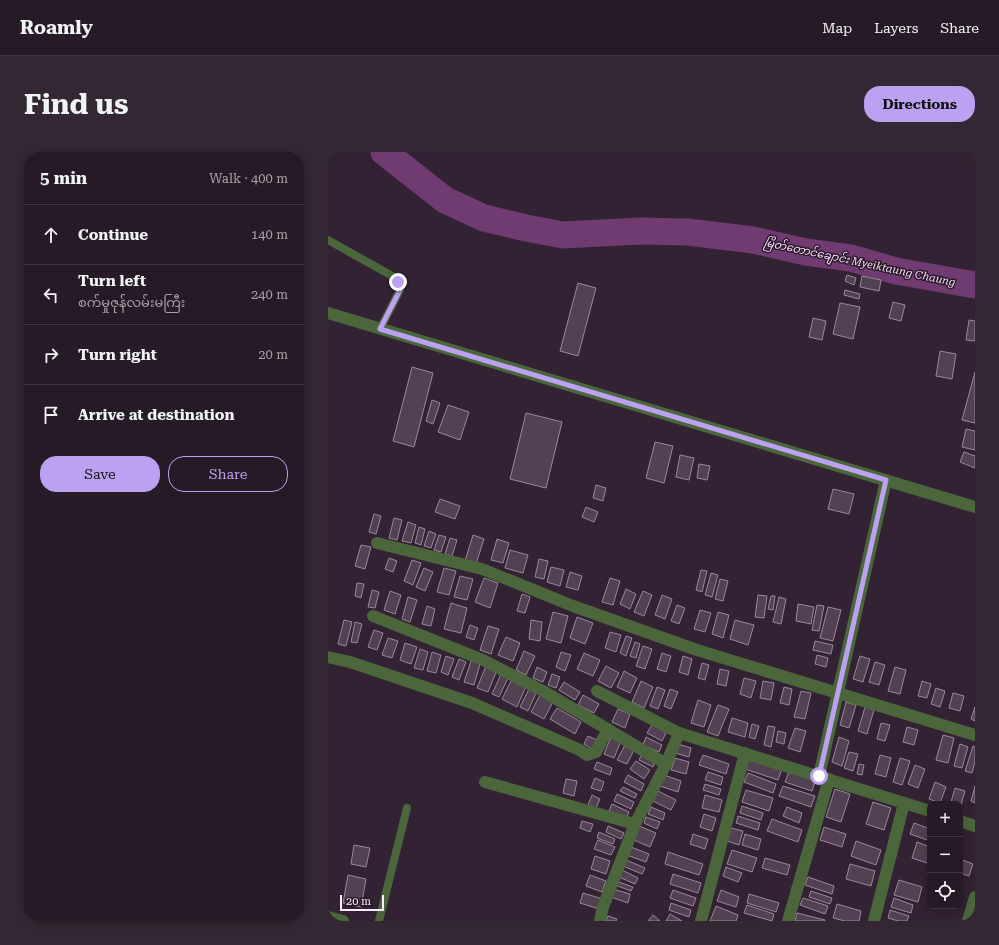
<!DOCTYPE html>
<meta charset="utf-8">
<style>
body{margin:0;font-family:"Roboto Serif","Noto Sans Myanmar",serif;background:#322732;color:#f1f3f6}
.controls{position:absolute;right:12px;bottom:12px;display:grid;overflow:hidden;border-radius:8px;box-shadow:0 2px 10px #0003}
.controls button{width:36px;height:36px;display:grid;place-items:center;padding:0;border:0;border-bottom:1px solid #423843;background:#261a26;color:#f1f3f6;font:20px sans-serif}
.scale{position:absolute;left:12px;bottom:10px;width:44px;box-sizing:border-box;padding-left:4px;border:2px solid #faeffa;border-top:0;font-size:11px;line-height:14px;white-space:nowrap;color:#faeffa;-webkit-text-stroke:3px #281929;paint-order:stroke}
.stop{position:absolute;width:12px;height:12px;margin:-9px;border:3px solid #bca0f2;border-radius:50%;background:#fff}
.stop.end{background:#bca0f2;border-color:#fff;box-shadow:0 1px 4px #0008}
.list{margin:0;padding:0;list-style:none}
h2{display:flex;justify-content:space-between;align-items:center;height:52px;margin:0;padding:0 16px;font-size:17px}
h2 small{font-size:13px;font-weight:400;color:#a4a1a7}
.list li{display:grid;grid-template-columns:26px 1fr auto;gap:12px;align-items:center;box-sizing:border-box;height:60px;padding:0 16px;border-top:1px solid #423843}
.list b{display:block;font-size:15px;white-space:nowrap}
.list p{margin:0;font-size:13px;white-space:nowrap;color:#a4a1a7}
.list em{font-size:13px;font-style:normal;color:#a4a1a7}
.actions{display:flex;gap:8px;padding:12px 16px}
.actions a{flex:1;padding:9px 0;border:1px solid #bca0f2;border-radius:16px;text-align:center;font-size:14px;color:#bca0f2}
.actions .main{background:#bca0f2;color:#111}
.icon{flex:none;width:22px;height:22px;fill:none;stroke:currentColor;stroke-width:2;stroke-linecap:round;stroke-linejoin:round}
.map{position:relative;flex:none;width:647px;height:769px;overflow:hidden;border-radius:16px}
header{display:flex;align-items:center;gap:24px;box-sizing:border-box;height:56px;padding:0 20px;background:#261a26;border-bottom:1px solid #423843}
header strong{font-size:19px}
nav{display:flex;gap:22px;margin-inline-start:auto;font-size:14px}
.intro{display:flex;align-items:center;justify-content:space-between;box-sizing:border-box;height:96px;padding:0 24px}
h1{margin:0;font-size:28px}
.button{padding:10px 18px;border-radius:16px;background:#bca0f2;color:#111;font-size:14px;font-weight:700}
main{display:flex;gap:24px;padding:0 24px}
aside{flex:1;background:#261a26;border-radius:16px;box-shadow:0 2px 10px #0003}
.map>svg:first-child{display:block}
</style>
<header>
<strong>Roamly</strong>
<nav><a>Map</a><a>Layers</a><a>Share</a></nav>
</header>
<div class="intro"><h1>Find us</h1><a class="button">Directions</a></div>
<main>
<aside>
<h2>5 min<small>Walk · 400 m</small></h2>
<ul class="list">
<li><svg class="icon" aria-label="ahead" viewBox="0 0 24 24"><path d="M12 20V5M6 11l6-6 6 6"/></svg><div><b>Continue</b></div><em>140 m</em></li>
<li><svg class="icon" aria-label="left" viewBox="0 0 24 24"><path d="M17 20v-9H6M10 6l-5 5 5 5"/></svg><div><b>Turn left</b><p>စက်မှုဇုန်လမ်းမကြီး</p></div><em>240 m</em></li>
<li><svg class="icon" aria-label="right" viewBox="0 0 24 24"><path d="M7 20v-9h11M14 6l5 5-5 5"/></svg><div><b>Turn right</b></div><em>20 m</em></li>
<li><svg class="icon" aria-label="arrive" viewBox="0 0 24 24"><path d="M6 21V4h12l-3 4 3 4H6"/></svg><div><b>Arrive at destination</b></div></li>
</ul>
<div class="actions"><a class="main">Save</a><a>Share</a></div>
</aside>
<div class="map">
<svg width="647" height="769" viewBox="0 0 647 769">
<rect width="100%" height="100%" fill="#322233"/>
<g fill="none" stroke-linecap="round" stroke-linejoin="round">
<polyline stroke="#6f3b71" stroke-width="27" points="56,0 117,48 156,66 198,76 235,83 312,79 360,80 425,88 478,100 523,106 568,119 647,133"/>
</g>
<g fill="#524153" stroke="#9b879b">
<polygon points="519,123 528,126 526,133 517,129"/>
<polygon points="534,124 553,128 551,139 532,135"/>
<polygon points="250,131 268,136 250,204 232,199"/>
<polygon points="517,138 532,142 531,147 516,143"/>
<polygon points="565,150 577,153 573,169 561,166"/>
<polygon points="512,151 532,155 525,187 505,182"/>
<polygon points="485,166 498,169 494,188 481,185"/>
<polygon points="641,168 647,169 647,189 638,188"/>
<polygon points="612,199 628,202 624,227 608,224"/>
<polygon points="84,215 105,221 86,295 65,289"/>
<polygon points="647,220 647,271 634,268"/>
<polygon points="104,248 112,251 105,272 98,269"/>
<polygon points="120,253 141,260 132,288 110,280"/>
<polygon points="198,261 234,270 218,336 182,327"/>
<polygon points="638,277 647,279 647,298 634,295"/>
<polygon points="327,290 345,294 336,331 318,326"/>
<polygon points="636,300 647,304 647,316 632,310"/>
<polygon points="352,303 366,306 361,328 348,325"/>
<polygon points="371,312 382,314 379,328 369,326"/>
<polygon points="268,333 278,336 275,349 265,346"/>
<polygon points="505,337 526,342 521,362 500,357"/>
<polygon points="112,347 132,354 127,367 107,360"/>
<polygon points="258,355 270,360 266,370 254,365"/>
<polygon points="46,362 53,364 48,382 41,380"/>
<polygon points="66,366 74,368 69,388 61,386"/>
<polygon points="80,370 88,373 83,391 74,389"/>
<polygon points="91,375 97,377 93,393 87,391"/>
<polygon points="101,379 108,382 103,396 96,394"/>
<polygon points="111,383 118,385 113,400 106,398"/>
<polygon points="145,383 156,387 148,412 137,409"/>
<polygon points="122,386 129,388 124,404 117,402"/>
<polygon points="169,387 181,391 175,411 163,408"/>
<polygon points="33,393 43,395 37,417 27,414"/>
<polygon points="182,398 200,403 195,421 177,416"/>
<polygon points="61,406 69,409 65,420 57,417"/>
<polygon points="211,407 220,409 216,427 207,425"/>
<polygon points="84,408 93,411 85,433 76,429"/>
<polygon points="223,415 236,418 232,434 219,430"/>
<polygon points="96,416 105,420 97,439 88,435"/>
<polygon points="116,416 128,419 121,443 109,440"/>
<polygon points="373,418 379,419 374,440 368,438"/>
<polygon points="242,420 254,424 250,438 238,435"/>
<polygon points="383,421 390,423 384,445 377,443"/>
<polygon points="132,424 145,427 139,448 126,445"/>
<polygon points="156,426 170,431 162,456 147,450"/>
<polygon points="282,426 292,429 285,453 274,450"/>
<polygon points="392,427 400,429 395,449 387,447"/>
<polygon points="29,431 36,432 33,446 27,444"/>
<polygon points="298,437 308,442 302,457 292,452"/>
<polygon points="44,438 51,440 47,456 40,455"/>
<polygon points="62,439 73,443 67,462 56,458"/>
<polygon points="315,439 324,443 316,464 306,460"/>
<polygon points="194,442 202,445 197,461 189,459"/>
<polygon points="334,443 344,447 337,467 327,463"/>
<polygon points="430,443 439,444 436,466 427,465"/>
<polygon points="443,444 447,444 445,458 440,457"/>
<polygon points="80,445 89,448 82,470 74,467"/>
<polygon points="451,445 458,447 453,472 445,470"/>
<polygon points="123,451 139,456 133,481 116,477"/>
<polygon points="470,452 486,455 483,472 468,469"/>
<polygon points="349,453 357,456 351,472 343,469"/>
<polygon points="489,453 496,454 491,479 484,478"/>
<polygon points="99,454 107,457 103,474 94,472"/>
<polygon points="500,455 513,458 505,489 492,486"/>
<polygon points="372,458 383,461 377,480 366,477"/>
<polygon points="225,460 240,464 233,491 218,487"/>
<polygon points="390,460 401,463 395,486 384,482"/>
<polygon points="249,465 265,471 257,492 242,486"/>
<polygon points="16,468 24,470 18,494 10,492"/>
<polygon points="203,468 214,470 212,489 201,487"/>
<polygon points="407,468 426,473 420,493 402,487"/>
<polygon points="27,470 34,472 29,491 23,490"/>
<polygon points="142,473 150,476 146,488 138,485"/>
<polygon points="160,474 171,477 163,502 152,498"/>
<polygon points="46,478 55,481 49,498 40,495"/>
<polygon points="282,480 293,483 288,500 277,496"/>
<polygon points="298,484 304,486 298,504 292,501"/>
<polygon points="178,485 192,491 185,509 170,503"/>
<polygon points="60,486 70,489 64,506 54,503"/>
<polygon points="487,489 505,493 503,502 485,498"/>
<polygon points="307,490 312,492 308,506 302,504"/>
<polygon points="77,491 89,495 83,512 72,508"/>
<polygon points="315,494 324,497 317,517 308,514"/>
<polygon points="92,497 100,500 95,518 86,516"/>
<polygon points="196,499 207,504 198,523 188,518"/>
<polygon points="104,500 113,503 108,521 99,519"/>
<polygon points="233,500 243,503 237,519 228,515"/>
<polygon points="256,501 272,508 265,524 249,517"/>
<polygon points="334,501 343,504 338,520 329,517"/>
<polygon points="489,503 500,506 498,515 487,512"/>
<polygon points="118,504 126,507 120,523 113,520"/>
<polygon points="355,504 364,507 360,523 351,520"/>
<polygon points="532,504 542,507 535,530 525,527"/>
<polygon points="131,507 138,510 131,528 124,525"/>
<polygon points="143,509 152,512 146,533 136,530"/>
<polygon points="547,510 557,513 551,533 541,530"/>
<polygon points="374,511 381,513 377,528 370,526"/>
<polygon points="158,514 169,518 160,540 149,536"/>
<polygon points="278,514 291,521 283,536 270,529"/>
<polygon points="209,515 219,520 215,530 205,526"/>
<polygon points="567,515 578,518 572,542 560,539"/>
<polygon points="392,517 401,519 398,534 389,532"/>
<polygon points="296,519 309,526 302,541 289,535"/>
<polygon points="174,520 181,524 171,545 164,542"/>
<polygon points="224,522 232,525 228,536 220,533"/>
<polygon points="185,525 199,532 189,555 174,547"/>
<polygon points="416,526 428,529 423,546 412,542"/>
<polygon points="313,529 325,535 316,556 304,550"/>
<polygon points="435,529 446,531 443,548 432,546"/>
<polygon points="594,529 603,532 599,546 590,544"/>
<polygon points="236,530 252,540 247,548 231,538"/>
<polygon points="202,535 209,539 200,559 192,555"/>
<polygon points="329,535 337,538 330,557 322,554"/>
<polygon points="456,535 464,537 461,553 452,551"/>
<polygon points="608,536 617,539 612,555 603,552"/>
<polygon points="342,537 350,540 343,557 336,554"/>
<polygon points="473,539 483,541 477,567 466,565"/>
<polygon points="625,541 636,544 632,559 621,556"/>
<polygon points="212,543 225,550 216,567 203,560"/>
<polygon points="255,543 271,552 266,561 250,553"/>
<polygon points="370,548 383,553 376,575 363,571"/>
<polygon points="518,550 528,553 521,576 512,573"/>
<polygon points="390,553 401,557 390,584 379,580"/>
<polygon points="537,555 546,558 539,582 530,579"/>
<polygon points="647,555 647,569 643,567"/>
<polygon points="229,556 253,570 247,582 222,567"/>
<polygon points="290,557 302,562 297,576 284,570"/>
<polygon points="404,566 420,571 417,585 400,580"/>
<polygon points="325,571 339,579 334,589 319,581"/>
<polygon points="553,571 562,573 557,589 549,587"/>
<polygon points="424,572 431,574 427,587 421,585"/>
<polygon points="440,574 447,575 443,595 436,593"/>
<polygon points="579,575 590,578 586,593 575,590"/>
<polygon points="467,576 478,579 472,600 460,596"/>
<polygon points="450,579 458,581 456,592 448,590"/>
<polygon points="615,583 626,586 620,611 608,608"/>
<polygon points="260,584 269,588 264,597 256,592"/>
<polygon points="283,585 293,589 286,606 276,602"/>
<polygon points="318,585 334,593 331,600 315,593"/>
<polygon points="511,585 521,589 514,614 504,610"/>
<polygon points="350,592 363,596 361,605 347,601"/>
<polygon points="632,592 640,595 634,616 626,614"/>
<polygon points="297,593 306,598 299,612 289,608"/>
<polygon points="645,594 647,595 647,610 644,621 637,619"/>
<polygon points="521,600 530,602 525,619 516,616"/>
<polygon points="314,602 327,609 325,615 311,608"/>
<polygon points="375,603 401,612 398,622 371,613"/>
<polygon points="552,603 563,606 558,625 547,622"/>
<polygon points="347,606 361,610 358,622 343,618"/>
<polygon points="420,606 454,617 450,628 417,617"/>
<polygon points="572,606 582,609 574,633 565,630"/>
<polygon points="308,609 322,618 316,627 302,617"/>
<polygon points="269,610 284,616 282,623 266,617"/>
<polygon points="531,612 536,613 534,623 529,622"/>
<polygon points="587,613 597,617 590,636 580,632"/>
<polygon points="462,617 488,627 484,639 457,630"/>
<polygon points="380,620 395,625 393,633 377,628"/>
<polygon points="420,621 448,632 445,641 416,630"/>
<polygon points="300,623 316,632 313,639 296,630"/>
<polygon points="336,623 353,629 350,640 332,634"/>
<polygon points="267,626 276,630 273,639 263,636"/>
<polygon points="238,627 249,629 246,644 235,641"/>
<polygon points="607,630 618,635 612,651 601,647"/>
<polygon points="377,632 393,637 391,643 375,638"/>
<polygon points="455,634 487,644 483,655 451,644"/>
<polygon points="647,634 647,651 643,649"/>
<polygon points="295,635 309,642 307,646 292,639"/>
<polygon points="627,636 637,639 633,653 623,650"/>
<polygon points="507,637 522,642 513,670 498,665"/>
<polygon points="418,638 445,646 441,659 414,650"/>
<polygon points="330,639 348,648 343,658 325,649"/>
<polygon points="289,642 306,650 303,657 286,649"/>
<polygon points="264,643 272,647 268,656 260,653"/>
<polygon points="377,643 394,648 391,660 374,656"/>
<polygon points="545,650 563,656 556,678 538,672"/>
<polygon points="284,652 301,660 298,667 281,659"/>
<polygon points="414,654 435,661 433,668 412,661"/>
<polygon points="323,655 337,661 335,668 320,662"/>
<polygon points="459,655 474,661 471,671 455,664"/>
<polygon points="376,662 388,666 384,679 372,675"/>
<polygon points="410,664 432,671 430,678 408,671"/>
<polygon points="318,665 332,670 329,677 316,671"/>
<polygon points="444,667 474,678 470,690 439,679"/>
<polygon points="254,669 265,672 262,680 252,676"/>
<polygon points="586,671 602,677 602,689 582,682"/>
<polygon points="280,674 296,681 293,687 278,680"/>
<polygon points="311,674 328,681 322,695 306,688"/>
<polygon points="496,675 518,682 514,695 492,688"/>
<polygon points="403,676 415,679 411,693 399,689"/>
<polygon points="271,680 287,687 285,692 269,686"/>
<polygon points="365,682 380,687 377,697 362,692"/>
<polygon points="417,682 433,687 430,698 414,693"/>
<polygon points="270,688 287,695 283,703 266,697"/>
<polygon points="528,689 553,698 548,713 523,704"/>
<polygon points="589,690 602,695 602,712 584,706"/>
<polygon points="26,693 42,696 38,715 23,712"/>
<polygon points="303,695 321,702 318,710 299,703"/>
<polygon points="404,698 429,706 424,720 399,712"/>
<polygon points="340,700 375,712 371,723 337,712"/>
<polygon points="267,704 282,709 278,722 263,717"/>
<polygon points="437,706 462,713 459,723 434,716"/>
<polygon points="632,707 645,712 641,724 632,721"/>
<polygon points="298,708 317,716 314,722 295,714"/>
<polygon points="522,712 547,719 543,734 518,727"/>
<polygon points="398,715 414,721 410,730 395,724"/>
<polygon points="294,718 310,726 307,732 291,725"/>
<polygon points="345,722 373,731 370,741 342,732"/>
<polygon points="20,723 38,727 33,755 15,751"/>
<polygon points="262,723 278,729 274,740 258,734"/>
<polygon points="480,725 506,734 504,742 477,733"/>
<polygon points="571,728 594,735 590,750 566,743"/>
<polygon points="288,729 305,735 303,739 287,733"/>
<polygon points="285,737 302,742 300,751 283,745"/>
<polygon points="345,738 368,746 365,754 342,746"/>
<polygon points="393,738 411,745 408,755 389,749"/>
<polygon points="483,739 504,746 502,752 481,745"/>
<polygon points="255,741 275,747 271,757 252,751"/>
<polygon points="421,742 451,751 448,760 419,751"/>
<polygon points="475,746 500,754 497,762 472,753"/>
<polygon points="566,746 585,753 583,761 563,755"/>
<polygon points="343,751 363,758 361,765 341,758"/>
<polygon points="509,752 533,759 531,769 517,769 505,766"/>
<polygon points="419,753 446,762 444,769 416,761"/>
<polygon points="388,754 410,763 408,769 382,769"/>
<polygon points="562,758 581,764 579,769 570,769 560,766"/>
<polygon points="469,761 497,768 497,769 467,769"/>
<polygon points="342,762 354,769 338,769"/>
<polygon points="325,763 332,769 320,769"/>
<polygon points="280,764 289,767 288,769 278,769"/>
</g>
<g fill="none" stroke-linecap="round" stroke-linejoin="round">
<g stroke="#4b663a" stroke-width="8">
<polyline points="0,88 66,125 70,130 72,138 52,177"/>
<polyline points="51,769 79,656"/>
</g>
<g stroke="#4b663a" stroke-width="12">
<polyline points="0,161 647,355"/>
<polyline points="49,391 154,417 245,454 369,498 647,583"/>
<polyline points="45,464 155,508 215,539 338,612"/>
<polyline points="0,505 22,510 144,551 252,598 259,603 268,600 280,577"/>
<polyline points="269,539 351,581 602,659"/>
<polyline points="491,624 558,328"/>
<polyline points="157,630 307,672"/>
<polyline points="632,669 647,674"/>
<polyline points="0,765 15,769"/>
<polyline points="272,769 275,755 307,672 338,612 351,581"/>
<polyline points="373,769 417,601"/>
<polyline points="460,769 501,627"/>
<polyline points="546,769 576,651"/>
<polyline points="640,769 647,745"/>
</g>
</g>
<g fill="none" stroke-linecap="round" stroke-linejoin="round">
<polyline stroke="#bca0f2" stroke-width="5" points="70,130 72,138 52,177 558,328 491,624"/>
</g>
<g text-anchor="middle" stroke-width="3" stroke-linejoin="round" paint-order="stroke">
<g font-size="11" font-style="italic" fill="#f8d8f8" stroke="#281929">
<text transform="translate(532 110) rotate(12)" y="4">မြိတ်တောင်ချောင်း Myeiktaung Chaung</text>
</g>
</g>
</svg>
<div class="controls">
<button>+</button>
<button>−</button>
<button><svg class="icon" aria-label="locate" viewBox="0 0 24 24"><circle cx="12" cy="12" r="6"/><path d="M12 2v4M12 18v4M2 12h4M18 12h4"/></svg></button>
</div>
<div class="scale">20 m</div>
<div class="stop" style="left:491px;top:624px"></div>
<div class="stop end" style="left:70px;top:130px"></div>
</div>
</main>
